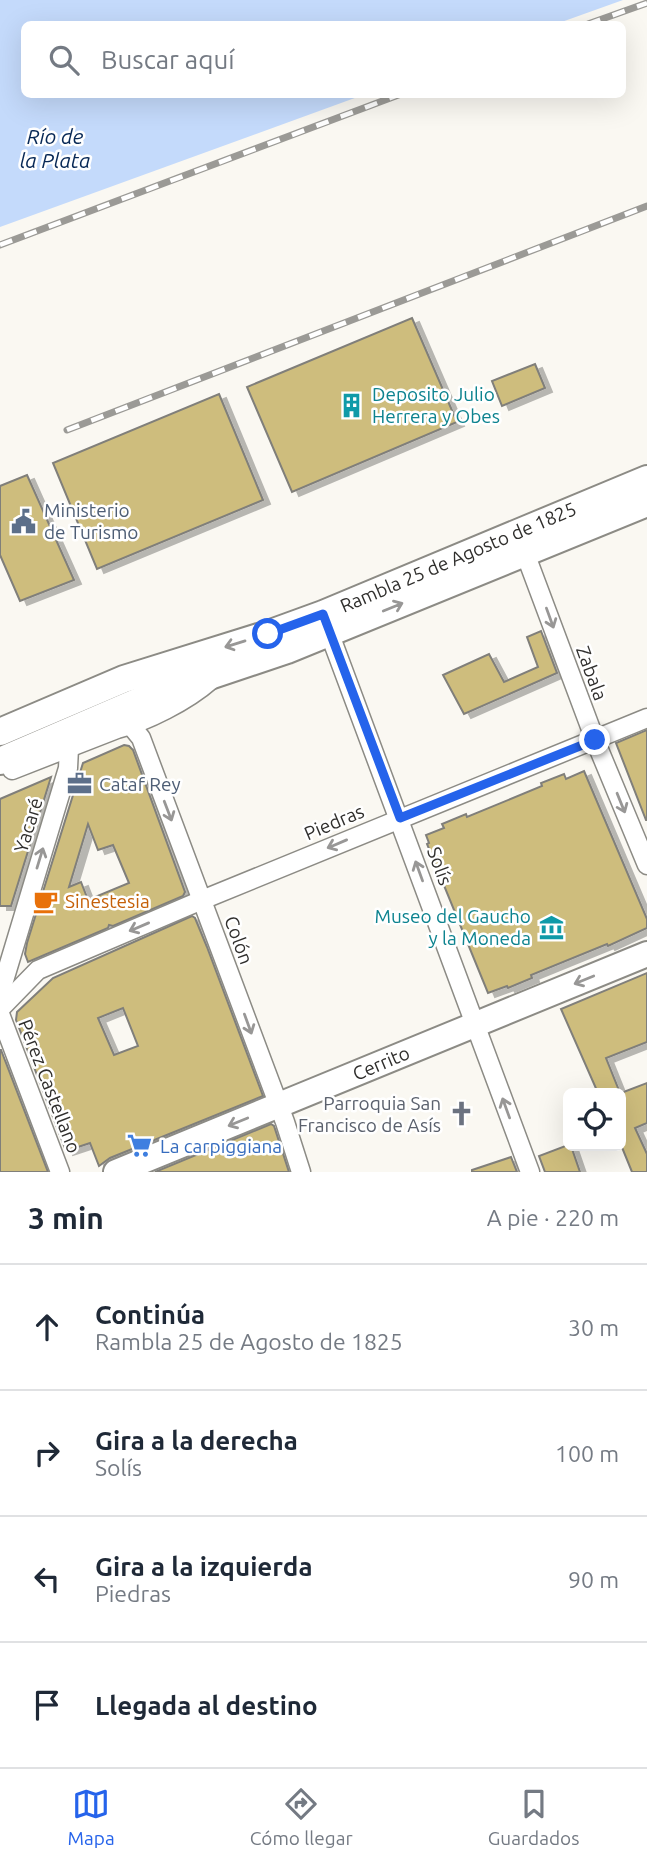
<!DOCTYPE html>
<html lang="es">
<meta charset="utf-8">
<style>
body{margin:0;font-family:Ubuntu,sans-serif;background:#f2f2f3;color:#1f2937}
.controls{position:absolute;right:21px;bottom:21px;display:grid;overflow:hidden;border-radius:10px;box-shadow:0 7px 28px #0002}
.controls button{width:63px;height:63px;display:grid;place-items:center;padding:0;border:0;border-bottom:2px solid #e0e1e3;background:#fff;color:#1f2937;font:35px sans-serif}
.stop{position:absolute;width:21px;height:21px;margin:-16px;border:5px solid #2563eb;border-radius:50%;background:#fff}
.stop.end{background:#2563eb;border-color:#fff;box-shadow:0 2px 7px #0008}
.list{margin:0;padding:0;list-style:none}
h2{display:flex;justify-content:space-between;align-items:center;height:91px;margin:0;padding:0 28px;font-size:30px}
h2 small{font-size:23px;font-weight:400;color:#747a83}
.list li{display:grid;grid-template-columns:46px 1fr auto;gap:21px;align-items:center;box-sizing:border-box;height:126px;padding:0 28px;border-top:2px solid #e0e1e3}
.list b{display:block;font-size:26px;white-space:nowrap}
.list p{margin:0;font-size:23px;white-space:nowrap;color:#747a83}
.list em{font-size:23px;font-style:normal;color:#747a83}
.icon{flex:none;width:38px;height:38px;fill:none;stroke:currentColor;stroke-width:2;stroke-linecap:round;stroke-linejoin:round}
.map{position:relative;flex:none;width:647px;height:1172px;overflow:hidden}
.search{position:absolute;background:#fff;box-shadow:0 7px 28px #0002;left:21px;right:21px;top:21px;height:77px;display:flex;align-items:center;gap:18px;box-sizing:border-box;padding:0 24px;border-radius:10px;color:#747a83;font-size:26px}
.sheet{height:595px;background:#fff}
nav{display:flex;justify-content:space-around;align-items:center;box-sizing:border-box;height:98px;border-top:2px solid #e0e1e3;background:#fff;font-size:19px;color:#747a83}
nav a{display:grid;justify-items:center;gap:4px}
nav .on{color:#2563eb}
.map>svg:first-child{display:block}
</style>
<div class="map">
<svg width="647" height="1172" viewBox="0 0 647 1172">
<defs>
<filter id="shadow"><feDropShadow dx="7" dy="4" stdDeviation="0" flood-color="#0004"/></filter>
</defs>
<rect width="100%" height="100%" fill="#faf8f2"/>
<polygon fill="#c4dafb" points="0,0 623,0 556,24 24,24 24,94 363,95 0,227"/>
<g fill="#cebd7d" stroke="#807f7a" stroke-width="2" fill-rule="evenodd" filter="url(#shadow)">
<polygon points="412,318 457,422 292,492 247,387"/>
<polygon points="535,364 545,388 502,406 492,381"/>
<polygon points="219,394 263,500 97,569 53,463"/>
<polygon points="27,475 74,580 20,601 0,555 0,486"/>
<polygon points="541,631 557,673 464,714 443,675 489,654 504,682 538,667 527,637"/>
<polygon points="647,730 647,820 646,820 616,743"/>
<path d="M 124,745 L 129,746 L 133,750 L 185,892 L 183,896 L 113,926 L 109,925 L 108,928 L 28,962 L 25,954 L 27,943 L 83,763 ZM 88,824 L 98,850 L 113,845 L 129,883 L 88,900 L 81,882 L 69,887 Z"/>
<polygon points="584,771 647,919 647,928 608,946 607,944 531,975 532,978 508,988 507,986 488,993 427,844 429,843 426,835 444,828 442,824 466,814 467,817 542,786 541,783 564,774 566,779"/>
<polygon points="51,777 11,906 0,906 0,799"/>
<path d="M 192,916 L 195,918 L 207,947 L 263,1096 L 110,1158 L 99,1166 L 90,1143 L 66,1151 L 16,1020 L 17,1012 L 53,978 ZM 123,1008 L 138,1046 L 114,1055 L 98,1018 Z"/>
<polygon points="647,973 647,1042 606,1058 620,1093 598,1093 561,1009"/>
<polygon points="0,1050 1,1050 48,1172 0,1172"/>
<polygon points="647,1083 647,1123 635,1128 647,1154 647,1172 632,1172 621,1145 621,1093"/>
<polygon points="271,1124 274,1126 289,1172 155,1172"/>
<polygon points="568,1145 571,1146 580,1172 545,1172 539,1156"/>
<polygon points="511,1157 517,1172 472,1172 472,1170"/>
</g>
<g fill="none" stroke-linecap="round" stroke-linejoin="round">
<defs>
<g id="street">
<polyline points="522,545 595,740 647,865"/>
<polyline points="326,624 530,1172"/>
<polyline points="132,727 141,738 285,1122 301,1172"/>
<path d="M 12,770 L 117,729 C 146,722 187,701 211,680"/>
<polyline points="0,994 68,768 69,748"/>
<polyline points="0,1009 38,970 202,900 647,718"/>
<polyline points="0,1014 60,1172"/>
</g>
<polyline id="secondary" points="116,1172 647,954"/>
<g id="primary">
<polyline points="0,732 124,679 268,634 323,614 647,479"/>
<polyline points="0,761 153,695 287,650 647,503"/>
</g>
</defs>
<use href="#street" stroke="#8c8b85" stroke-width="21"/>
<use href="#secondary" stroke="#8c8b85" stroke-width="28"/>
<use href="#primary" stroke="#8c8b85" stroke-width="30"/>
<use href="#street" stroke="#fff" stroke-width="18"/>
<use href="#secondary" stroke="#fff" stroke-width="24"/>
<use href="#primary" stroke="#fff" stroke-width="26"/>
<defs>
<g id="rail">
<polyline points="588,24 647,3"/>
<polyline points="0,245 401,94"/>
<polyline points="67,430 647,206"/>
</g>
</defs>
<use href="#rail" stroke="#9b9a96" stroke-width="7"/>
<use href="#rail" stroke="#fff" stroke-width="4.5" stroke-dasharray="13" stroke-linecap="butt"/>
</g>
<defs><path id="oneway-shaft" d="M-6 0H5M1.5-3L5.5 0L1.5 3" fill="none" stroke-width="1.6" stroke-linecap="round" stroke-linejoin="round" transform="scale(1.75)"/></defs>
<g stroke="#989796">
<use href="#oneway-shaft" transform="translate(393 607) rotate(-22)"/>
<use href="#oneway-shaft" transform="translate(550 618) rotate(70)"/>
<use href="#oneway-shaft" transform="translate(235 644) rotate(163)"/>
<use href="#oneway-shaft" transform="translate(621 803) rotate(68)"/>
<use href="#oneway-shaft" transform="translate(168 811) rotate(69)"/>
<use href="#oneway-shaft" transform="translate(337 844) rotate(157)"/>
<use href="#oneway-shaft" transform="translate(40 858) rotate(-73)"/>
<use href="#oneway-shaft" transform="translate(419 871) rotate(-110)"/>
<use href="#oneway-shaft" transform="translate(139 927) rotate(157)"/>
<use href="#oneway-shaft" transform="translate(584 980) rotate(158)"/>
<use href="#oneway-shaft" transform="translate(248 1024) rotate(70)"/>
<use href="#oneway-shaft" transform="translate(506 1108) rotate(-110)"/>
<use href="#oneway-shaft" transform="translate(238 1122) rotate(158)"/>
</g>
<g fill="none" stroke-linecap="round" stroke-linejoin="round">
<polyline stroke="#2563eb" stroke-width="9" points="268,634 323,614 400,818 595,740"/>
</g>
<defs>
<symbol id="building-bare" viewBox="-9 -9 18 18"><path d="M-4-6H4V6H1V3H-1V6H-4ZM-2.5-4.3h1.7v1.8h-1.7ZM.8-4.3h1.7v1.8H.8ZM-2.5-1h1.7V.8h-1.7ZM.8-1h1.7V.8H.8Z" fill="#0f9aa8" stroke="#fff" stroke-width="2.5" paint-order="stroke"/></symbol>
<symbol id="civic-bare" viewBox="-9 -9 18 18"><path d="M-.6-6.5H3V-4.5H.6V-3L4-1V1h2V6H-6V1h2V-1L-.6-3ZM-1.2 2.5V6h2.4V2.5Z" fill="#5c6f8a" stroke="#fff" stroke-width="2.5" paint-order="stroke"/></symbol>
<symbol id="office-bare" viewBox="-9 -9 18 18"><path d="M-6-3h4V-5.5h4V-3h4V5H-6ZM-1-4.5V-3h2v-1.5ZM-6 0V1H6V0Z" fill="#5c6f8a" stroke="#fff" stroke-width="2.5" paint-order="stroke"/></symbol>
<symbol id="cafe-bare" viewBox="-9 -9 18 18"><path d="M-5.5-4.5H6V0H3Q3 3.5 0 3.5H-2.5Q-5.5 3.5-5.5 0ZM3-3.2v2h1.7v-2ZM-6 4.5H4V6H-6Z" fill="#e8710a" stroke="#fff" stroke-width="2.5" paint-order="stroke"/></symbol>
<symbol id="museum-bare" viewBox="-9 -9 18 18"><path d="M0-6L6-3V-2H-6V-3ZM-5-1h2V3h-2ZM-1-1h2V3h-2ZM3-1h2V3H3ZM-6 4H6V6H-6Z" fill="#0f9aa8" stroke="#fff" stroke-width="2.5" paint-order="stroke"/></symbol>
<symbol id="church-bare" viewBox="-9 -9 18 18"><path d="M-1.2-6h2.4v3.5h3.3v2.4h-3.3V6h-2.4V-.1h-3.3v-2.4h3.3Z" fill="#6b7280" stroke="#fff" stroke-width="2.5" paint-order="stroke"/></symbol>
<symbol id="supermarket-bare" viewBox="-9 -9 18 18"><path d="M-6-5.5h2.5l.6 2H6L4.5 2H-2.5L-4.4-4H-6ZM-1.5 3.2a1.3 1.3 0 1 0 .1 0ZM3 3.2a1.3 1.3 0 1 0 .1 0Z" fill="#3f7fe0" stroke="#fff" stroke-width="2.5" paint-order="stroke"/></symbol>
</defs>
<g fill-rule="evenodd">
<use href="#building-bare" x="334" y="388" width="35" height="35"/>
<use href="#civic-bare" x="6" y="504" width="35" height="35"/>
<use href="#office-bare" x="62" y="766" width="35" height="35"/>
<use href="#cafe-bare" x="28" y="884" width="35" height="35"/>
<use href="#museum-bare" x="534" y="910" width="35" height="35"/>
<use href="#church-bare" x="444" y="1096" width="35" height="35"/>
<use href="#supermarket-bare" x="122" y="1128" width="35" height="35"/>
</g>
<g text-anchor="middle" stroke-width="5" stroke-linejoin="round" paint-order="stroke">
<g font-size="19" fill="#0d838f" stroke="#fff" text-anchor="start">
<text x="372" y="401">Deposito Julio<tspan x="372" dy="22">Herrera y Obes</tspan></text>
<text x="531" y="923" text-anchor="end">Museo del Gaucho<tspan x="531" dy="22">y la Moneda</tspan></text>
</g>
<g font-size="19" fill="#4e5e75" stroke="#fff" text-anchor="start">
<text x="44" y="517">Ministerio<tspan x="44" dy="22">de Turismo</tspan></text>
<text x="99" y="791">Cataf Rey</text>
</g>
<g font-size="19" fill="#302f2d" stroke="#fff">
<text transform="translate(458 557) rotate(-23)" y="7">Rambla 25 de Agosto de 1825</text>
<text transform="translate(592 673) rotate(70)" y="7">Zabala</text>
<text transform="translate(334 822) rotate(-23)" y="7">Piedras</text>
<text transform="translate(28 825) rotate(-73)" y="7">Yacaré</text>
<text transform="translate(440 866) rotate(70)" y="7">Solís</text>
<text transform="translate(239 940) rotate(70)" y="7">Colón</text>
<text transform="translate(381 1063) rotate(-23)" y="7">Cerrito</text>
<text transform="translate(50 1086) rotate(69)" y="7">Pérez Castellano</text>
</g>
<g font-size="19" fill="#c56008" stroke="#fff" text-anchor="start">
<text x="65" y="908">Sinestesia</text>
</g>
<g font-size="19" fill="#5b616d" stroke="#fff" text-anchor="end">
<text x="441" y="1110">Parroquia San<tspan x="441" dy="22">Francisco de Asís</tspan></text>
</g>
<g font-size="19" fill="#366cbe" stroke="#fff" text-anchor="start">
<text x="160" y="1153">La carpiggiana</text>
</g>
<g font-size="21" font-style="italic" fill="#072856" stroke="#fff">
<text x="55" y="144">Río de<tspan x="55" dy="24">la Plata</tspan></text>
</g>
</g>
</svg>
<div class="controls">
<button><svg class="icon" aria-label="locate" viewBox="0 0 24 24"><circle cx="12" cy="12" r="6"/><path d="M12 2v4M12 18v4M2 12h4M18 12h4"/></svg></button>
</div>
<div class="stop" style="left:268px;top:634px"></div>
<div class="stop end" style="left:595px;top:740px"></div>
<div class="search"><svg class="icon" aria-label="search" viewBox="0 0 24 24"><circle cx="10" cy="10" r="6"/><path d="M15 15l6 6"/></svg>Buscar aquí</div>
</div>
<section class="sheet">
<h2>3 min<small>A pie · 220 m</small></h2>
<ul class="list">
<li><svg class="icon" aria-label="ahead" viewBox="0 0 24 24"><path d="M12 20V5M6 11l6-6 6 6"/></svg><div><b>Continúa</b><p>Rambla 25 de Agosto de 1825</p></div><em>30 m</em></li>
<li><svg class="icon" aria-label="right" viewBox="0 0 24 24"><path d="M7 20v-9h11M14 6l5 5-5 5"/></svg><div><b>Gira a la derecha</b><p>Solís</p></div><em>100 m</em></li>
<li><svg class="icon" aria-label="left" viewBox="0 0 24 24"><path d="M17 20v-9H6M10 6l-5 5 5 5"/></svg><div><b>Gira a la izquierda</b><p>Piedras</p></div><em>90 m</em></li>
<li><svg class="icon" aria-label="arrive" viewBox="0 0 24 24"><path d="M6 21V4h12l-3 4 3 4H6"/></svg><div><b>Llegada al destino</b></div></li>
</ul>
</section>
<nav>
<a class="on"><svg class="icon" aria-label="map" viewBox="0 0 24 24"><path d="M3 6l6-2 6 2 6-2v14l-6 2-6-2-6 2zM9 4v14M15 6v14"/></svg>Mapa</a>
<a><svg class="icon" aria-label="directions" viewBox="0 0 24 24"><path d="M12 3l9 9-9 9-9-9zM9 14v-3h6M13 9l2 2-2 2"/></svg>Cómo llegar</a>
<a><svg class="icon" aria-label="saved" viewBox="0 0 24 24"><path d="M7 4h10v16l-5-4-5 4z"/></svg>Guardados</a>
</nav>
